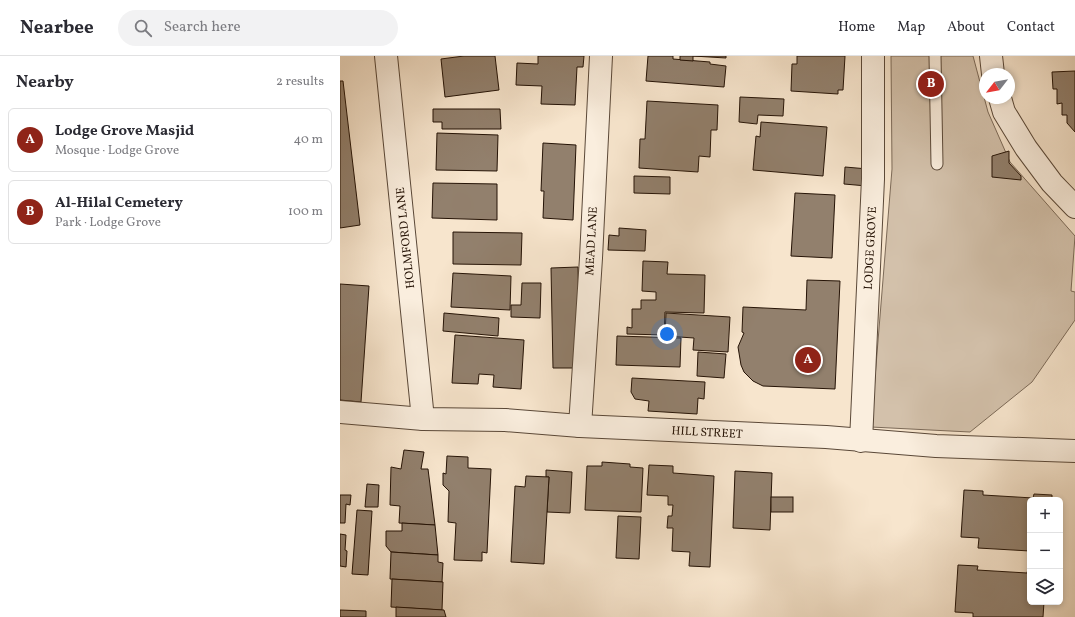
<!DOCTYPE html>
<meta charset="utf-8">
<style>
body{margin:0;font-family:Vollkorn,serif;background:#f2f2f3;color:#2b2b33}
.controls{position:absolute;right:12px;bottom:12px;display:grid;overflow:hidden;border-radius:6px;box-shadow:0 2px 6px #0003}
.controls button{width:36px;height:36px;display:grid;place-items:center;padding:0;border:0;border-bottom:1px solid #e1e1e2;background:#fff;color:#2b2b33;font:20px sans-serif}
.compass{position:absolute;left:639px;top:12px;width:36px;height:36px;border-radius:50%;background:#fff;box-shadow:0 2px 6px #0003;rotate:239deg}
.you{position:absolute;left:327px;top:278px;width:14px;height:14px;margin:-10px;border:3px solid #fff;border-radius:50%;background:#1a73e8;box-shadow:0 0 0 6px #1a73e833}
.badge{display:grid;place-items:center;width:26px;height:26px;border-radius:50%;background:#8f2418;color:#fff;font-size:13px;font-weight:700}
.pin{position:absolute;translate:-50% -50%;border:2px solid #fff;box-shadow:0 1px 4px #0006}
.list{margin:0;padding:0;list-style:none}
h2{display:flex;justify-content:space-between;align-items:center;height:52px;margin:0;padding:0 16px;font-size:17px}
h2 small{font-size:13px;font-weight:400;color:#7c7c81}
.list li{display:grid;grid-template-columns:26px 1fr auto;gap:12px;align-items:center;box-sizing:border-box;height:64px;margin:0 8px 8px;padding:0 8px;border:1px solid #e1e1e2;border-radius:6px}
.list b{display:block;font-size:15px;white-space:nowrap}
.list p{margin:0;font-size:13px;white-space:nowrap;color:#7c7c81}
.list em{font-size:13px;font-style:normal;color:#7c7c81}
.icon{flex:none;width:22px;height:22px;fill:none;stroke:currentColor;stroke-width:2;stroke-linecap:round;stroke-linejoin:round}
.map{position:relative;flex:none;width:735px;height:561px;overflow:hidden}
header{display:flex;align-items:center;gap:24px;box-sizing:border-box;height:56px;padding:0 20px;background:#fff;border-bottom:1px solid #e1e1e2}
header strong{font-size:19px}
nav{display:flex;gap:22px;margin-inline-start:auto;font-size:14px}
.search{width:280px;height:36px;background:#f2f2f3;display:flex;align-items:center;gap:10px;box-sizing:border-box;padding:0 14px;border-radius:22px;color:#7c7c81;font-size:15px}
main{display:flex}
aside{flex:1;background:#fff}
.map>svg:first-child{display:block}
</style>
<header>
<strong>Nearbee</strong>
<div class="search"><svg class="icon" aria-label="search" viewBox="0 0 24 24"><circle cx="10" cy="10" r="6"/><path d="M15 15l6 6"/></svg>Search here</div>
<nav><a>Home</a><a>Map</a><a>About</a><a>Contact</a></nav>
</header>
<main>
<aside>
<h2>Nearby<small>2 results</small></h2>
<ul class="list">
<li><span class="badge">A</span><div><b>Lodge Grove Masjid</b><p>Mosque · Lodge Grove</p></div><em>40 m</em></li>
<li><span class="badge">B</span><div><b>Al-Hilal Cemetery</b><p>Park · Lodge Grove</p></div><em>100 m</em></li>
</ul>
</aside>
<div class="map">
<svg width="735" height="561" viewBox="0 0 735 561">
<rect width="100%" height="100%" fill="#f7e5cd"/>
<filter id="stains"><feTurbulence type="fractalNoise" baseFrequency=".005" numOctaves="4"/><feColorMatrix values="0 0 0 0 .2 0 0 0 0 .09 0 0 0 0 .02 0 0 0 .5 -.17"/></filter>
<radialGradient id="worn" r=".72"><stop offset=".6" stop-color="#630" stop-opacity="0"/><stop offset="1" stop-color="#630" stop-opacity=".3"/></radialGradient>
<polygon fill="#d3c1ab" stroke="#7c6a58" points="551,0 633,0 648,56 670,106 735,180 731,235 735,236 735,264 692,326 630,376 531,371 552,113"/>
<g fill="#92806d" stroke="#251306">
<polygon points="124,0 155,0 159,34 105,41 101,3"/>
<polygon points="198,0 244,0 243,11 237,11 235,49 201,48 202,30 176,29 177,7 198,8"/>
<polygon points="308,0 333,0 333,3 370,6 370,8 386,10 384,31 306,25"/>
<polygon points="340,0 386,0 386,2 353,0 353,5 340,4"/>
<polygon points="457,0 505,0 503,34 498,34 498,38 451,35 452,8 457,8"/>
<polygon points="735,15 735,76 727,67 727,59 722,59 722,47 717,48 717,33 713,33 712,16"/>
<polygon points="0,25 3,25 20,169 0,172"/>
<polygon points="400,41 444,43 443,60 418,59 417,68 399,66"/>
<polygon points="307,45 378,49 377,74 371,74 370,101 359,100 358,116 299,112 300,83 305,83"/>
<polygon points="93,53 160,53 161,73 102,73 102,66 93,66"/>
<polygon points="421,66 487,71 483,120 413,114 416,80 420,81"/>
<polygon points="97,77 158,79 157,115 96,114"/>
<polygon points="203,87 236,89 233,164 203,162 204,135 201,135"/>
<polygon points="669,95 669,107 681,120 681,124 652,121 652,100"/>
<polygon points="505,111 528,113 527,130 504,128"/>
<polygon points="294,120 330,121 330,138 294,137"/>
<polygon points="93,127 157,128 157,164 92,162"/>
<polygon points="455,137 495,139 492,202 451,200"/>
<polygon points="279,172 306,174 305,195 268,194 269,179 279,180"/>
<polygon points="113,176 182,177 181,209 113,208"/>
<polygon points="303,205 328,206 327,218 365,219 364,257 325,256 324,279 287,278 287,271 292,272 292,253 301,253 301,244 316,244 316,236 302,235"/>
<polygon points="238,211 240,312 213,312 211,212"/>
<polygon points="113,217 171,220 170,254 111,251"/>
<polygon points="467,224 500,225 495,333 423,330 413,325 404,316 401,309 398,291 404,277 402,276 403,251 466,254"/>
<polygon points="182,227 201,227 200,262 171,261 171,249 181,249"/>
<polygon points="0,228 29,230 21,346 0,344"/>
<polygon points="104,257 159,262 158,280 103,275"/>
<polygon points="326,257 390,261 388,296 353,294 354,282 325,280"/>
<polygon points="115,279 184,284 181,333 153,331 154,319 139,318 138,328 112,327"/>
<polygon points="277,280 341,282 340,311 276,309"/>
<polygon points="358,296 386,298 384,322 357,320"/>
<polygon points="292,322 365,326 364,343 358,342 357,358 308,355 309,345 295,343 291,336"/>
<polygon points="64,394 84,396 81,413 88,413 95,469 59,467 60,450 50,449 51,411 61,413"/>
<polygon points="107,400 128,401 128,412 151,413 147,497 142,496 142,505 114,504 116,467 108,466 109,435 103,429 103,417 106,418"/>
<polygon points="262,406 290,408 290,411 303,412 301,456 245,454 247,410 262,410"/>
<polygon points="309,409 333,410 333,417 374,420 370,511 349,510 350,496 332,495 333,472 327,472 328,460 332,460 333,449 328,449 328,440 307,439"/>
<polygon points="206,414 232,416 230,457 207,456 209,421 206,421"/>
<polygon points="395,415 432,417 430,474 393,472"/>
<polygon points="186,420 209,421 204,508 171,506 175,430 185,431"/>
<polygon points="27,428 39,429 38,451 25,451"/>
<polygon points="624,434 643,435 643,439 693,442 694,438 712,439 712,444 690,444 690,495 638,492 639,482 621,481"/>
<polygon points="0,439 11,439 10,449 6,448 5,467 0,467"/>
<rect x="431" y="441" width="22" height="15"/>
<polygon points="17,454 32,455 28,519 12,518"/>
<polygon points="278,460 301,461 299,503 276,502"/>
<polygon points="62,467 95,469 98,499 51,496 46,490 46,475 62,475"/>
<polygon points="0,478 6,479 5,494 7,495 6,511 0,510"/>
<polygon points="51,496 98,499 98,506 103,507 102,526 50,523"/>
<polygon points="618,509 638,510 637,514 687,517 688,513 690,513 690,546 704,546 703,561 633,561 633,557 615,556"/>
<polygon points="52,523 103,526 102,554 51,551"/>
<polygon points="56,551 104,554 106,561 56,561"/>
<polygon points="0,554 26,555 26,561 0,561"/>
</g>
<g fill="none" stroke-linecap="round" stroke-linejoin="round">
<defs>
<polyline id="lane" points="595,0 597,108"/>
<g id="street">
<polyline points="46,0 83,363"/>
<polyline points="651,0 653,18"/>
<polyline points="660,42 664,56 686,92 712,127 735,151"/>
<polyline points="0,356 83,363 165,364 240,370 486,381 596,390 735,395"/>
<polyline points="240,370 251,202 261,0"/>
<polyline points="521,385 533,123 533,0"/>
</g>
</defs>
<use href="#lane" stroke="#5a4838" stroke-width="13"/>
<use href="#street" stroke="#5a4838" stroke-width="24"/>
<use href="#lane" stroke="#faeede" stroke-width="11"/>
<use href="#street" stroke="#faeede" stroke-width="22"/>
</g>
<g text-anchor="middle" stroke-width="4" stroke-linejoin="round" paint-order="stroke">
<g font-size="12" fill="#251306" stroke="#faeede">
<text transform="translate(65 182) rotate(-96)" y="4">HOLMFORD LANE</text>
<text transform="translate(251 185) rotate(-87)" y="4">MEAD LANE</text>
<text transform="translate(530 192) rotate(-87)" y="4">LODGE GROVE</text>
<text transform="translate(367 376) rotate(3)" y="4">HILL STREET</text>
</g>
</g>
<rect width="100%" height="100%" filter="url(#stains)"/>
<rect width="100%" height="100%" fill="url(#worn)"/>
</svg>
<div class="controls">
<button>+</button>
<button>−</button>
<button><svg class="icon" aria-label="layers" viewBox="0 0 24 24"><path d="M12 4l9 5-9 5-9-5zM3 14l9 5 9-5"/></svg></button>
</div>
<svg class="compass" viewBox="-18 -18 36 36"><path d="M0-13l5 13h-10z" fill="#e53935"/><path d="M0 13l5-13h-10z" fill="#7c7c81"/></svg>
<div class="you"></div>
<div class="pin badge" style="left:468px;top:304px">A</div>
<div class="pin badge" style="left:591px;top:28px">B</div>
</div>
</main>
